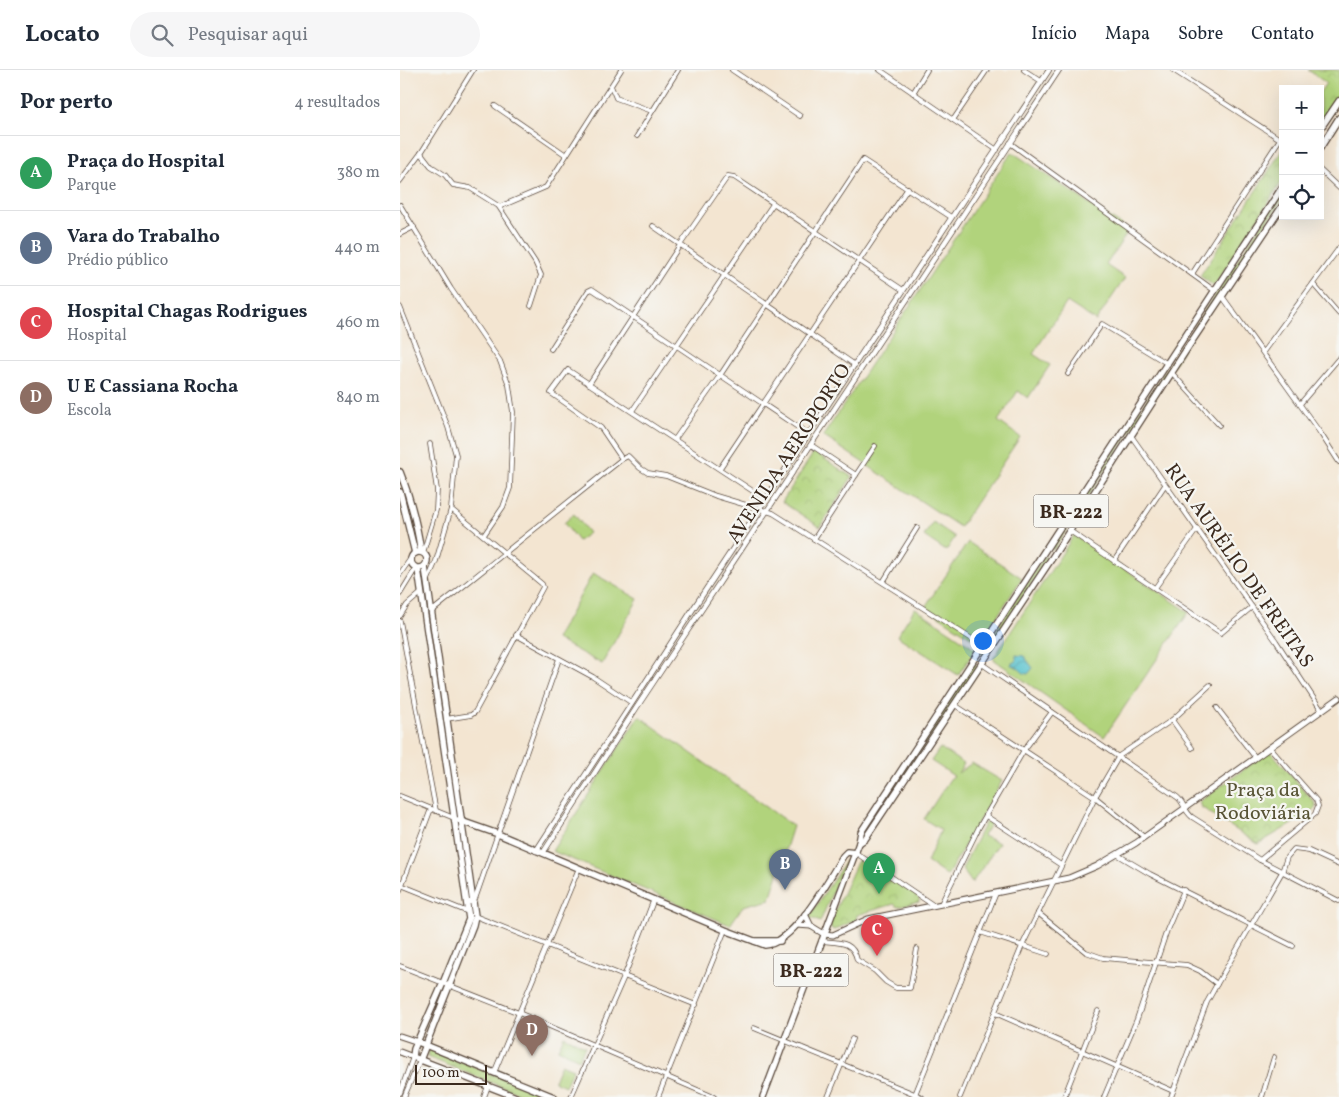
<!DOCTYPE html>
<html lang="pt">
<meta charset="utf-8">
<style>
body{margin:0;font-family:Vollkorn,serif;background:#f6f6f7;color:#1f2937}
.controls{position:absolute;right:15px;top:15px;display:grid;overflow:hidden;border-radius:0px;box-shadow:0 5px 20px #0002}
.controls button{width:45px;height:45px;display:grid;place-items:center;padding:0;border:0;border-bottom:1px solid #e0e1e3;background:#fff;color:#1f2937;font:25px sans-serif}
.scale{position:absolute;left:15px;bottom:12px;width:72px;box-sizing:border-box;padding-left:5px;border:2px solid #3b2a1e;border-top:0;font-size:14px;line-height:18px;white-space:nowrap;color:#3b2a1e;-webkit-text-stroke:4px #f6f6f2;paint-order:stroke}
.you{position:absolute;left:582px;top:570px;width:18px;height:18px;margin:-12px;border:4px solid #fff;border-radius:50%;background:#1a73e8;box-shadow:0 0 0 8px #1a73e833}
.badge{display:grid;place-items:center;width:32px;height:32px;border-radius:50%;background:#0f766e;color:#fff;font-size:16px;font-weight:700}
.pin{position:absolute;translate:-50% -41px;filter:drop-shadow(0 1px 2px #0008)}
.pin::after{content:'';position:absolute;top:26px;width:18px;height:15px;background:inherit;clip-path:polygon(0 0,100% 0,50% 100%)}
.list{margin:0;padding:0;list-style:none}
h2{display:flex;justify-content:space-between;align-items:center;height:65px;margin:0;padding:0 20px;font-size:21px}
h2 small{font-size:16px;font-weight:400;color:#747a83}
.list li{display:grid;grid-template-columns:32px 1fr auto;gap:15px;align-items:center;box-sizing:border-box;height:75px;padding:0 20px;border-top:1px solid #e0e1e3}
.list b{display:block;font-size:19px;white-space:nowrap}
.list p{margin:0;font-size:16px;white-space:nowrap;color:#747a83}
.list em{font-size:16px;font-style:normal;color:#747a83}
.icon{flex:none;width:28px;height:28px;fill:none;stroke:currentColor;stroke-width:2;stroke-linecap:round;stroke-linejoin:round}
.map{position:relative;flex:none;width:939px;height:1027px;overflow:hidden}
header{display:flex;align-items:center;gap:30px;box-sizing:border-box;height:70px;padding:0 25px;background:#fff;border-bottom:1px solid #e0e1e3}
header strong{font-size:24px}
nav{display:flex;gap:28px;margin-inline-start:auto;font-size:18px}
.search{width:350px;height:45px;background:#f6f6f7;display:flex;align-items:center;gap:12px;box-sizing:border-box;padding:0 18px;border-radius:28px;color:#747a83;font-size:19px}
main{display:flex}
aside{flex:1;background:#fff}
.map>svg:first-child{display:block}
</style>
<header>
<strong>Locato</strong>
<div class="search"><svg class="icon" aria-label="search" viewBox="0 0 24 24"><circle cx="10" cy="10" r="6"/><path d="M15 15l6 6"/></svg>Pesquisar aqui</div>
<nav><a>Início</a><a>Mapa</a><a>Sobre</a><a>Contato</a></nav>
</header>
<main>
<aside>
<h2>Por perto<small>4 resultados</small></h2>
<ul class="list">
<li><span class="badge" style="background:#2e9e5b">A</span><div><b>Praça do Hospital</b><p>Parque</p></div><em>380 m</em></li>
<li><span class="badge" style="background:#5c6f8a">B</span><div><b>Vara do Trabalho</b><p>Prédio público</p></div><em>440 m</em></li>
<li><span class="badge" style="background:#e0444e">C</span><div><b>Hospital Chagas Rodrigues</b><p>Hospital</p></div><em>460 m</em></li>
<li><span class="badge" style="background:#8d6e63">D</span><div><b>U E Cassiana Rocha</b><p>Escola</p></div><em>840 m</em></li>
</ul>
</aside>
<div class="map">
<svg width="939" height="1027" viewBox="0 0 939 1027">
<defs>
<pattern id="park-crowns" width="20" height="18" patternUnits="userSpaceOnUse" patternTransform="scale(1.25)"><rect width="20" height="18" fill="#b1d37b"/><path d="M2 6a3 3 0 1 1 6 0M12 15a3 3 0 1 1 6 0" fill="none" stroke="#99b56a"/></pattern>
<pattern id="water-waves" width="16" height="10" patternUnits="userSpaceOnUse" patternTransform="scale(1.25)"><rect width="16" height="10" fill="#56c2ce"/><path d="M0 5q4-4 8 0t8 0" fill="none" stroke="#489ea7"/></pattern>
</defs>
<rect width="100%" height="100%" fill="#f6f6f2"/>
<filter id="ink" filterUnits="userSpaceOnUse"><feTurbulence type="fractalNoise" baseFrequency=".02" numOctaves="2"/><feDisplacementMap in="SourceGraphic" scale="10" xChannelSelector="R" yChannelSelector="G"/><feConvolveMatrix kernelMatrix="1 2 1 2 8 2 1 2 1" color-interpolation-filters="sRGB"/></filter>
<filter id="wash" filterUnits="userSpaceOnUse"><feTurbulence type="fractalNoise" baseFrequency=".0096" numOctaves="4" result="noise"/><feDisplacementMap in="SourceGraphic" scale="20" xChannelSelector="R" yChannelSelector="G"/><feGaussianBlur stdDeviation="1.12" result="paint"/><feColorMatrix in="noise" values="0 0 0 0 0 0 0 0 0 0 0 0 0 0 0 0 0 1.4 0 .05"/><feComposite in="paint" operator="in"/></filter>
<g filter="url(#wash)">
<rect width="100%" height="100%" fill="#f3e5d1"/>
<g fill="#b1d37b" stroke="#767e4c">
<polygon points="612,82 729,160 706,195 725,208 696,251 667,232 633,284 650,295 628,328 618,321 598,351 620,367 560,457 423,366"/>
<polygon points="174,444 189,463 178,471 164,453"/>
<polygon points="533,452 555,467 546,481 524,466"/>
<polygon points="674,465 789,542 704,667 593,589"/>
<polygon points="568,472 622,508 580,573 525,537"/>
<polygon points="193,503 238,529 202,594 156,569"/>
<polygon points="515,538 576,579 558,605 497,566"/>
<polygon points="239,646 393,756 370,829 343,836 330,855 152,781"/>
<polygon points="540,678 564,694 558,703 572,693 602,711 547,806 527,792 541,760 524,749 550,709 554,706 531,691"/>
<polygon points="586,751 591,753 583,766 599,773 572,813 562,799"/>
<polygon points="446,790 420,852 409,847"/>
<polygon points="164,966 185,976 179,989 158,979"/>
<polygon points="161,994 173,999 165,1016 154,1011"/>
</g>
<g fill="url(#park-crowns)" stroke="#767e4c">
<polygon points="908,0 939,0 939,23 920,52 920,22 926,13"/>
<polygon points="883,79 883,110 814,216 800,206"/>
<polygon points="882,122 882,130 795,261 793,259"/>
<polygon points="783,274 785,275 781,283 654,479 651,479 655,470"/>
<polygon points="414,382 452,407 420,457 382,432"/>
<polygon points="644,486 646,487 643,496 584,585 582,585 581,583"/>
<polygon points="574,594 576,594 577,596 466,765 464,765 463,763"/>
<polygon points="868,682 872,683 915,733 916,737 912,742 858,774 801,737 799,732"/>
<polygon points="458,790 462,790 519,827 519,832 498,837 494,834 457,845 456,850 434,860 430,858 429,854"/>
<polygon points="30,979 150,1027 128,1027 27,987"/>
</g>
<path fill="url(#water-waves)" stroke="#487676" d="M 616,585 L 624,586 L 633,598 L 628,604 C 621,604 621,597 611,595 L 612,593 L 616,591 Z"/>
</g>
<g filter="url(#ink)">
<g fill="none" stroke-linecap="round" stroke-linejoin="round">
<defs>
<g id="minor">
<polyline points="332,0 400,46"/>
<polyline points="480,0 597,80"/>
<polyline points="624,0 641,11"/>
<polyline points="773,0 883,71"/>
<polyline points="211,16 216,28 252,41"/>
<polyline points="513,23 527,0"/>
<polyline points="95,36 166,85"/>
<polyline points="553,50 587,0"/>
<polyline points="237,66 278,0"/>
<polyline points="610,73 815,221"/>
<polyline points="21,83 31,96 45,105 53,115 70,118 100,137"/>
<polyline points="920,100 939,118"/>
<polyline points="0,111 21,83 73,0"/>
<polyline points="0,135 51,219 100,291 109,315 113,342 110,418 103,437 84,465"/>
<polyline points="253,156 455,295"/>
<polyline points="0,164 14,157"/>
<polyline points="792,204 880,69"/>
<polyline points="913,214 939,244"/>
<polyline points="822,226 921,364 939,392"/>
<polyline points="131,236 141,205 135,192 99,137 146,117 221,0"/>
<polyline points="0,237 48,357 56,385 51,439 36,491 27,512"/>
<polyline points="151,279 188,221 192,219 408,364"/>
<polyline points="863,282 939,178"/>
<polyline points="772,303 819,355"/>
<polyline points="668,304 702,254 768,294"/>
<polyline points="189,314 280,175 328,106 334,107 503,220"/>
<polyline points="900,334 939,288"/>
<polyline points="232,341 373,134"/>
<polyline points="732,367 876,571 922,641"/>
<polyline points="275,369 321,304 463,90 551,147"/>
<polyline points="411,375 456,405"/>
<polyline points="222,389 201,358 151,323 168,300 365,429"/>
<polyline points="320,398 508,118"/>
<polyline points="670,461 821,563 852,537"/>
<polyline points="414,469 475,376"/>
<polyline points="23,483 36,440 37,420 30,374"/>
<polyline points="714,491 765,415"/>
<polyline points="0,504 11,488"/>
<polyline points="483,512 517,458"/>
<polyline points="755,518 797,459"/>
<polyline points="0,524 16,498"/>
<polyline points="31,542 222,389 228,386 240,398 248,403 266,406 316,426 373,443 583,576"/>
<polyline points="0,546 7,535 21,523"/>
<polyline points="0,551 36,741"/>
<polyline points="116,565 193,607 232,633"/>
<path d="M 582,594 L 777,727 C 784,732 784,741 792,747 L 860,790 L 939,831"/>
<polyline points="555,635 695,727 744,767"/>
<polyline points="817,638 855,687"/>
<polyline points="46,649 71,645 75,642 143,517 142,514 51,439"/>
<polyline points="772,650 792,678"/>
<polyline points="0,726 54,748"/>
<polyline points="586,746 661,795"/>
<polyline points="456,783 533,835"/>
<polyline points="718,785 750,804 893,876"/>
<polyline points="860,790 915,744 918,736 916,730 870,678"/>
<polyline points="1,815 68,842"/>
<polyline points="0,820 31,739"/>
<polyline points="67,832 74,832 159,589"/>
<polyline points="541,834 579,757 624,680 652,642"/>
<polyline points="638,843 686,882 703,888 787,895 800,901 817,914"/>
<polyline points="75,846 296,935"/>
<polyline points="580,862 648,884"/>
<path d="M 421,871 C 438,873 453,870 457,890 L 475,901 L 486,912 L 496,918 L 510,918 L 517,879"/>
<polyline points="0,896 119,943 314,1027"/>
<polyline points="595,943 773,1021"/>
<polyline points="354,958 522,1027"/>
<polyline points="94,1003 179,798"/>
<polyline points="0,1023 13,987"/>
<polyline points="4,1027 20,990"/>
<polyline points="84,1027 88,1016"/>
<polyline points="171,1027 224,907 254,829"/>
<polyline points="258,1027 325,860"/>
<polyline points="428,1027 452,969"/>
<polyline points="514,1027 596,823"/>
<polyline points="560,1027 622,876 695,727 719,686 772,650 810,615"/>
<polyline points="664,1027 698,941"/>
<polyline points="704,1027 737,949 767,860 784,820"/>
<polyline points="771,1027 807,932 817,914 882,802 887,787 894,779 909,781 939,795"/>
<polyline points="862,1027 874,987"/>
</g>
<g id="tertiary">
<polyline points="136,781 295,536 649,0"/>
<polyline points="143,783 237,637 659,0"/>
</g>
<g id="secondary">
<polyline points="405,844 411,856"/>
<polyline points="397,855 411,856 424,864 433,865 468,849 669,808 697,796 736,773 939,628"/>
<polyline points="0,966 18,972"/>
<polyline points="0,982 13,987"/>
</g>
<g id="primary">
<polyline points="920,59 939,31"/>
<polyline points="920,78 939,48"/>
<path d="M 0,402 C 10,427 17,455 21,482"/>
<polyline points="0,422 15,483"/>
<circle cx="19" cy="490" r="8"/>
<polyline points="18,499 69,849 43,913 14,979 13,987 116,1027"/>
<path d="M 58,750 L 98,764 L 325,860 L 365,875 C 394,874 429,809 443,786 L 447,782 L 456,783"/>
<polyline points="459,773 465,769 652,488 792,271 883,135"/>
<polyline points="355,871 380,871"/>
<polyline points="18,972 154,1027"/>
<polyline points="20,990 73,855 75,846 25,497"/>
<polyline points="363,1027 459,773 461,762 883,116"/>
</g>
</defs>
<use href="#minor" stroke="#574639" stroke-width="5.5"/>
<use href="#tertiary" stroke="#574639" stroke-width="6"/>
<use href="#secondary" stroke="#574639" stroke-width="7"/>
<use href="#primary" stroke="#574639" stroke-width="8"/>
<use href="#minor" stroke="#fff" stroke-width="4"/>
<use href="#tertiary" stroke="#fff" stroke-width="4.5"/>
<use href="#secondary" stroke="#fff" stroke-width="5"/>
<use href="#primary" stroke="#fff" stroke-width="5.5"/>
</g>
</g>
<g text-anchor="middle" stroke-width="4.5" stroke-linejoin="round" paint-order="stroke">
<g fill="#f6f6f2" stroke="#73675e" stroke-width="1">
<rect x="633.5" y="424.5" width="75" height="33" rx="4"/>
<rect x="373.5" y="883.5" width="75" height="33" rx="4"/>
</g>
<g font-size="19" font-weight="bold" fill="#3b2a1e">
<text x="671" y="448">BR-222</text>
<text x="411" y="907">BR-222</text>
</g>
<g font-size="20" fill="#3b2a1e" stroke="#f6f6f2">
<text transform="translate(388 383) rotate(-57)" y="7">AVENIDA AEROPORTO</text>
<text transform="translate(840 495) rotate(55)" y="7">RUA AURÉLIO DE FREITAS</text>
</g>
<g font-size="20" fill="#585435" stroke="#f6f6f2">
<text x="863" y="726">Praça da<tspan x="863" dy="23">Rodoviária</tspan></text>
</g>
</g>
</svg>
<div class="controls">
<button>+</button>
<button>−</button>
<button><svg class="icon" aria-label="locate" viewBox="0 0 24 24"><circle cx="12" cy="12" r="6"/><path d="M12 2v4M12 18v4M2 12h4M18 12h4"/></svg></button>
</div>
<div class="scale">100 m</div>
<div class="you"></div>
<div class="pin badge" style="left:479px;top:824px;background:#2e9e5b">A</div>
<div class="pin badge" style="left:385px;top:820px;background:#5c6f8a">B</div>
<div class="pin badge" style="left:477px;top:886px;background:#e0444e">C</div>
<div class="pin badge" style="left:132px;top:986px;background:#8d6e63">D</div>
</div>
</main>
